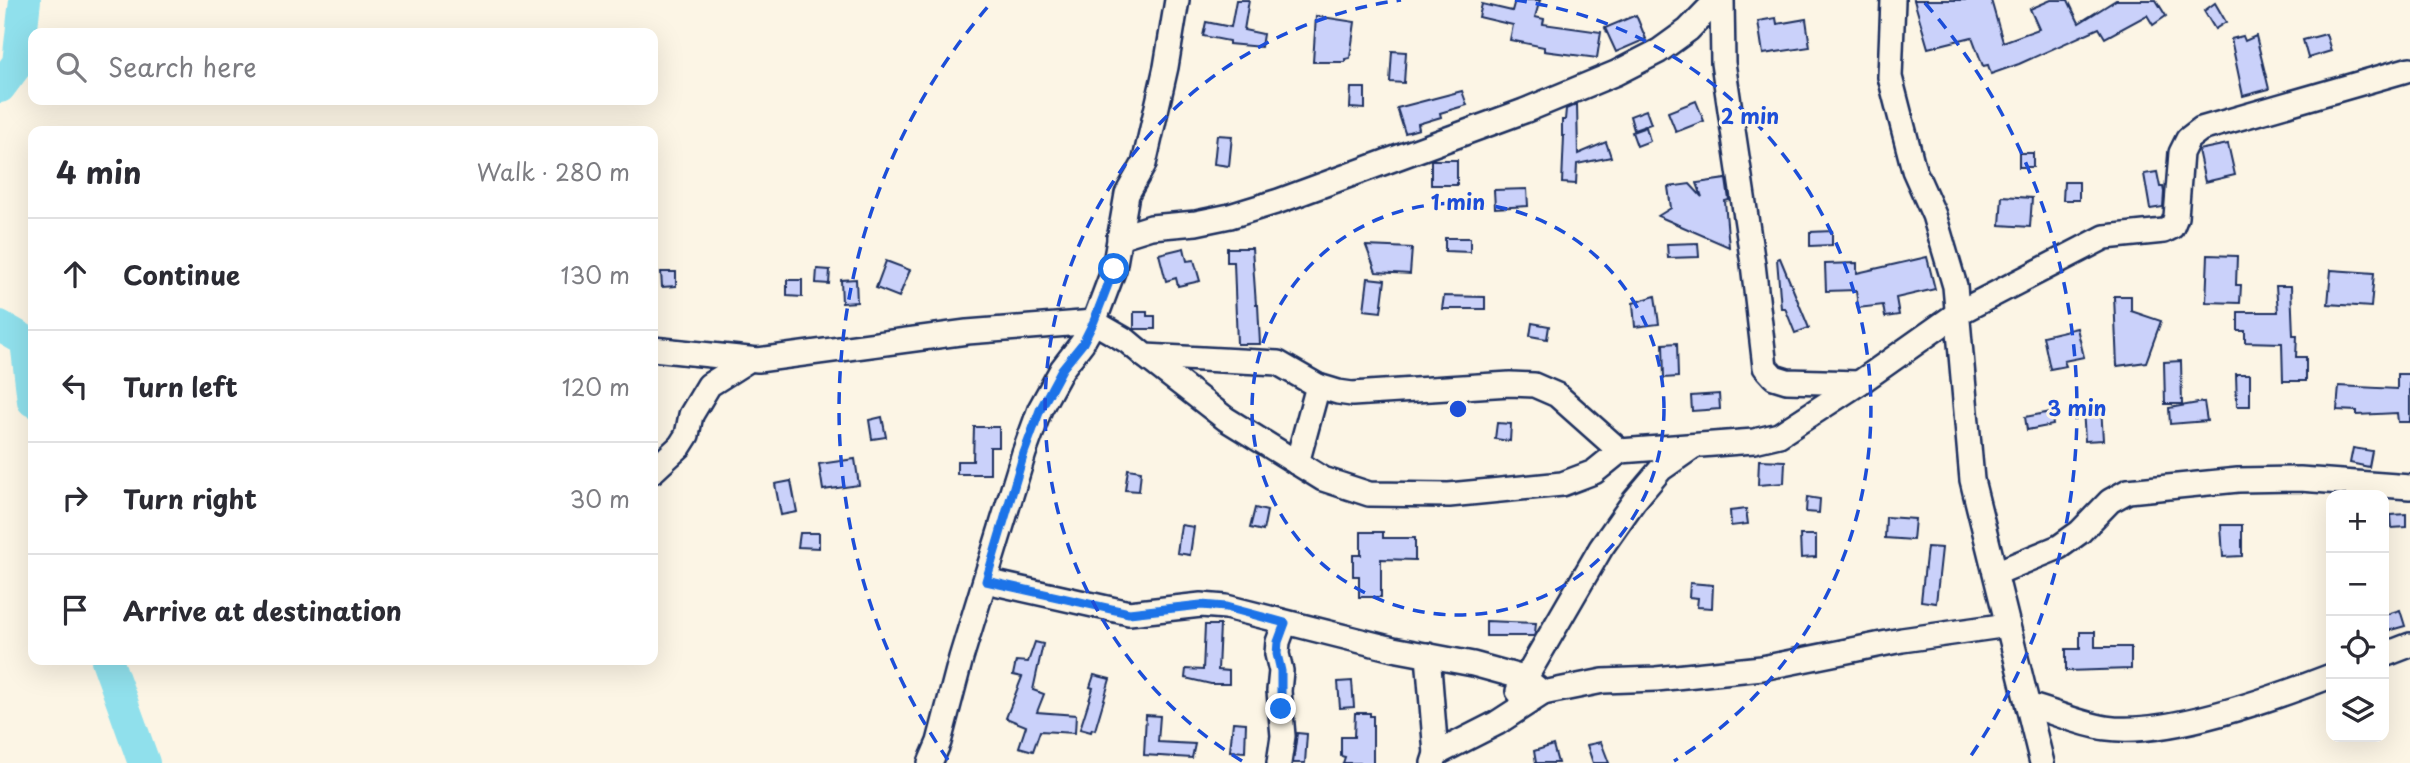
<!DOCTYPE html>
<meta charset="utf-8">
<style>
body{margin:0;font-family:"Playpen Sans",sans-serif;background:#f7f7f7;color:#2b2b33}
.controls{position:absolute;right:21px;bottom:21px;display:grid;overflow:hidden;border-radius:14px;box-shadow:0 7px 28px #0002}
.controls button{width:63px;height:63px;display:grid;place-items:center;padding:0;border:0;border-bottom:2px solid #e1e1e2;background:#fff;color:#2b2b33;font:35px sans-serif}
.stop{position:absolute;width:21px;height:21px;margin:-16px;border:5px solid #1a73e8;border-radius:50%;background:#fff}
.stop.end{background:#1a73e8;border-color:#fff;box-shadow:0 2px 7px #0008}
.list{margin:0;padding:0;list-style:none}
h2{display:flex;justify-content:space-between;align-items:center;height:91px;margin:0;padding:0 28px;font-size:30px}
h2 small{font-size:23px;font-weight:400;color:#7c7c81}
.list li{display:grid;grid-template-columns:46px 1fr auto;gap:21px;align-items:center;box-sizing:border-box;height:112px;padding:0 28px;border-top:2px solid #e1e1e2}
.list b{display:block;font-size:26px;white-space:nowrap}
.list em{font-size:23px;font-style:normal;color:#7c7c81}
.icon{flex:none;width:38px;height:38px;fill:none;stroke:currentColor;stroke-width:2;stroke-linecap:round;stroke-linejoin:round}
.map{position:relative;flex:none;width:2410px;height:763px;overflow:hidden}
.search{position:absolute;background:#fff;box-shadow:0 7px 28px #0002;left:28px;top:28px;width:630px;height:77px;display:flex;align-items:center;gap:18px;box-sizing:border-box;padding:0 24px;border-radius:14px;color:#7c7c81;font-size:26px}
.panel{position:absolute;background:#fff;box-shadow:0 7px 28px #0002;left:28px;top:126px;width:630px;height:539px;border-radius:14px}
.map>svg:first-child{display:block}
</style>
<div class="map">
<svg width="2410" height="763" viewBox="0 0 2410 763">
<rect width="100%" height="100%" fill="#fcf5e5"/>
<filter id="ink" filterUnits="userSpaceOnUse"><feTurbulence type="fractalNoise" baseFrequency=".0143" numOctaves="2"/><feDisplacementMap in="SourceGraphic" scale="14" xChannelSelector="R" yChannelSelector="G"/><feConvolveMatrix kernelMatrix="1 2 1 2 8 2 1 2 1" color-interpolation-filters="sRGB"/></filter>
<g filter="url(#ink)">
<g fill="none" stroke-linecap="round" stroke-linejoin="round">
<g stroke="#90e0ec" stroke-width="32">
<polyline points="0,87 18,63 25,0"/>
<polyline points="0,326 26,341 33,401"/>
<polyline points="107,660 144,763"/>
</g>
</g>
<g fill="#cad1fa" stroke="#1b2f5e" stroke-width="2">
<polygon points="1236,0 1249,0 1244,30 1263,34 1261,47 1229,44 1229,41 1203,36 1206,22 1231,27"/>
<polygon points="1515,0 1540,0 1535,17 1544,19 1543,24 1601,32 1597,58 1544,51 1544,47 1510,40 1513,25 1479,17 1482,4 1512,11"/>
<polygon points="1914,0 1991,0 2003,42 2039,29 2030,9 2051,0 2068,0 2079,23 2116,0 2156,0 2166,16 2153,25 2147,15 2105,38 2099,28 2019,64 1991,74 1988,65 1983,66 1972,37 1928,48"/>
<polygon points="2215,3 2226,22 2215,29 2204,11"/>
<polygon points="1636,15 1646,39 1616,52 1605,28"/>
<polygon points="1316,16 1355,22 1350,58 1345,59 1345,62 1313,62"/>
<polygon points="1776,18 1777,24 1806,19 1810,47 1763,54 1758,21"/>
<polygon points="2326,34 2331,51 2308,58 2303,40"/>
<polygon points="2243,36 2245,41 2256,36 2269,89 2243,96 2231,39"/>
<polygon points="1392,51 1406,52 1404,83 1390,82"/>
<polygon points="1351,88 1365,88 1365,109 1350,108"/>
<polygon points="1462,91 1467,105 1440,113 1441,117 1418,124 1419,129 1405,133 1397,108"/>
<polygon points="1696,101 1704,121 1676,132 1668,112"/>
<polygon points="1577,104 1578,154 1606,142 1611,157 1577,164 1576,184 1562,183 1564,136 1562,136 1562,120 1565,120 1566,109"/>
<polygon points="1646,110 1651,124 1634,130 1630,116"/>
<polygon points="1646,127 1650,141 1637,146 1632,132"/>
<polygon points="1217,135 1232,136 1229,166 1214,164"/>
<polygon points="2228,144 2235,175 2205,182 2198,150"/>
<rect x="2019" y="153" width="14" height="14"/>
<rect x="1431" y="160" width="26" height="25"/>
<polygon points="2157,172 2160,187 2163,187 2164,192 2163,207 2150,209 2144,174"/>
<polygon points="1726,179 1729,200 1725,201 1729,247 1658,216 1671,208 1668,187 1690,184 1702,197 1697,183"/>
<polygon points="2064,182 2079,182 2079,200 2063,200"/>
<polygon points="1527,189 1528,206 1495,208 1494,190"/>
<polygon points="2002,196 2032,198 2030,227 2000,225"/>
<polygon points="1832,231 1832,245 1810,246 1810,232"/>
<polygon points="1445,238 1470,238 1470,252 1445,251"/>
<polygon points="1698,243 1699,257 1668,258 1667,244"/>
<polygon points="1366,246 1412,248 1410,274 1376,272"/>
<polygon points="1184,248 1187,261 1194,260 1200,281 1178,286 1176,278 1166,281 1159,254"/>
<polygon points="1227,248 1252,248 1256,305 1258,305 1260,344 1237,344 1234,262 1227,262"/>
<polygon points="2208,255 2237,256 2236,285 2241,285 2240,303 2206,302"/>
<polygon points="1927,257 1935,289 1896,298 1899,315 1885,317 1883,305 1858,308 1856,290 1826,291 1825,264 1857,263 1857,273"/>
<polygon points="1780,258 1809,328 1795,333 1785,308 1781,308 1777,259"/>
<polygon points="886,261 910,270 899,297 876,288"/>
<polygon points="817,269 830,270 829,284 816,283"/>
<polygon points="2331,270 2374,273 2371,307 2328,304"/>
<polygon points="661,272 676,272 676,286 662,287"/>
<polygon points="1368,278 1385,280 1381,312 1364,310"/>
<polygon points="856,279 857,302 842,303 841,280"/>
<polygon points="787,280 802,280 802,297 787,296"/>
<polygon points="2276,286 2291,286 2293,335 2297,335 2296,357 2306,357 2306,381 2283,381 2282,343 2245,342 2245,331 2238,331 2238,312 2278,312"/>
<polygon points="1444,296 1485,297 1485,309 1442,309"/>
<polygon points="1655,296 1659,324 1635,327 1633,303"/>
<polygon points="2114,296 2131,296 2131,311 2161,321 2146,362 2117,366"/>
<polygon points="1134,312 1147,312 1147,316 1155,316 1155,329 1134,329"/>
<polygon points="1532,323 1549,326 1547,339 1530,336"/>
<polygon points="2077,328 2084,357 2064,361 2066,366 2050,369 2043,336"/>
<polygon points="1677,343 1678,377 1664,378 1663,344"/>
<polygon points="2181,361 2182,404 2165,404 2164,362"/>
<polygon points="2236,374 2250,374 2250,406 2237,406"/>
<polygon points="2397,374 2410,374 2410,422 2398,422 2397,413 2357,415 2357,411 2337,410 2339,386 2397,389"/>
<polygon points="1719,394 1720,409 1692,411 1691,396"/>
<polygon points="2204,402 2207,421 2170,424 2169,408"/>
<polygon points="2101,406 2103,440 2085,441 2083,407"/>
<polygon points="2051,412 2053,425 2027,430 2025,417"/>
<polygon points="882,417 886,437 872,439 869,420"/>
<polygon points="1497,423 1511,424 1510,441 1495,439"/>
<polygon points="974,427 999,427 999,447 990,447 990,474 957,474 957,461 973,461"/>
<polygon points="2353,448 2372,451 2369,467 2350,463"/>
<polygon points="855,459 859,485 823,490 819,464"/>
<polygon points="1759,460 1785,461 1784,483 1758,485"/>
<polygon points="1128,469 1141,471 1139,491 1125,490"/>
<polygon points="791,481 797,512 781,515 775,484"/>
<polygon points="1807,497 1820,499 1819,513 1806,512"/>
<polygon points="1255,508 1267,511 1263,531 1250,528"/>
<polygon points="1746,509 1748,524 1731,526 1730,511"/>
<polygon points="2406,514 2406,527 2392,528 2391,515"/>
<polygon points="1886,517 1915,519 1913,540 1885,538"/>
<polygon points="1181,525 1194,527 1190,555 1177,553"/>
<polygon points="2221,525 2242,525 2242,556 2223,557"/>
<polygon points="1361,532 1383,532 1383,538 1415,538 1415,560 1381,559 1381,597 1359,597 1359,576 1353,576 1353,555 1361,555"/>
<polygon points="800,533 819,533 819,548 798,547"/>
<polygon points="1800,535 1816,535 1816,557 1801,558"/>
<polygon points="1927,547 1942,548 1936,603 1921,601"/>
<polygon points="1690,583 1713,585 1712,608 1697,607 1698,598 1689,597"/>
<polygon points="2400,610 2405,626 2384,632 2384,615"/>
<polygon points="1486,621 1536,623 1535,633 1534,636 1486,636"/>
<polygon points="1205,625 1220,625 1218,670 1229,671 1229,684 1211,684 1185,678 1186,669 1203,670"/>
<polygon points="2080,632 2095,632 2095,647 2131,647 2131,669 2066,671 2066,649 2080,649"/>
<polygon points="1035,642 1043,644 1033,690 1044,694 1037,712 1076,715 1075,733 1040,731 1033,751 1019,747 1026,726 1006,718 1022,677 1013,675 1016,661 1028,662"/>
<polygon points="1094,675 1110,679 1095,730 1092,729 1091,732 1080,729 1093,688 1090,687"/>
<polygon points="1352,681 1354,707 1340,708 1338,682"/>
<polygon points="1355,713 1370,713 1370,716 1373,716 1373,763 1343,763 1345,757 1341,756 1341,737 1354,737"/>
<polygon points="1146,715 1160,716 1158,742 1195,744 1192,758 1144,755"/>
<polygon points="1233,722 1246,723 1245,752 1230,751"/>
<polygon points="1297,733 1307,734 1305,763 1293,763"/>
<polygon points="1601,742 1609,763 1593,763 1587,745"/>
<polygon points="1553,745 1558,763 1536,763 1534,751"/>
</g>
<g fill="none" stroke-linecap="round" stroke-linejoin="round">
<defs>
<g id="minor">
<polyline points="1722,0 1723,63 1753,264 1765,367 1774,377 1787,381 1859,383"/>
<polyline points="1893,0 1890,77 1914,170 1934,215 1955,286 1972,480 2042,763"/>
<polyline points="1119,237 1151,227 1196,223 1230,216 1279,201 1524,111 1616,73 1659,51 1688,30 1717,0"/>
<polyline points="653,349 758,360 967,332 1094,322 1127,341 1145,356 1278,363 1318,386 1338,392 1352,394 1510,384 1534,385 1557,395 1620,451 1754,441 1779,435 1859,383 1958,313 2105,237 2164,231 2172,227 2176,217 2181,153 2188,139 2201,129 2410,69"/>
<polyline points="1145,356 1226,419 1323,479 1369,494 1449,495 1562,484 1594,472 1620,451"/>
<polyline points="1297,463 1318,386"/>
<polyline points="653,471 680,446 687,435 691,415 709,385 747,361"/>
<polyline points="1996,573 2059,547 2080,532 2110,501 2128,491 2238,480 2300,479 2410,487"/>
<polyline points="986,581 1129,613 1201,605 1226,607 1393,649 1473,664 1524,678 1543,693"/>
<polyline points="1428,655 1436,754"/>
<polyline points="2384,655 2410,645"/>
<polyline points="1518,691 1601,548 1634,501 1661,469 1694,446"/>
<path d="M 2028,705 C 2054,712 2080,724 2106,728 C 2167,737 2274,698 2331,676"/>
<polyline points="930,763 939,742 961,658 1024,453 1040,409 1062,369 1082,343 1094,322 1114,269 1127,194 1144,164 1166,67 1177,0"/>
<polyline points="1279,763 1283,736 1279,691 1281,671 1277,654 1278,642 1285,623"/>
<polyline points="1433,763 1436,754 1497,723 1543,693 1603,681 1656,679 1762,668 1902,640 2008,625"/>
</g>
</defs>
<use href="#minor" stroke="#1b2f5e" stroke-width="28"/>
<use href="#minor" stroke="#fcf5e5" stroke-width="23"/>
</g>
</g>
<g fill="none" stroke-linecap="round" stroke-linejoin="round" filter="url(#ink)">
<polyline stroke="#1a73e8" stroke-width="9" points="1114,269 1094,321 1083,343 1062,369 1040,410 1024,453 986,581 1129,613 1201,605 1226,607 1285,623 1278,642 1277,654 1281,671 1281,709"/>
</g>
<g fill="none" stroke="#1d4ed8" stroke-width="3.5" stroke-dasharray="12 9">
<circle cx="1458" cy="409" r="206"/>
<path d="M1242 761A413 413 0 0 1 1401 0M1515 0A413 413 0 0 1 1674 761"/>
<path d="M948 760A619 619 0 0 1 991 3M1925 3A619 619 0 0 1 1968 760"/>
</g>
<circle cx="1458" cy="409" r="10" fill="#1d4ed8" stroke="#fcf5e5" stroke-width="3.5"/>
<g font-size="21" text-anchor="middle" font-weight="bold" fill="#1d4ed8" stroke="#fcf5e5" stroke-width="6" stroke-linejoin="round" paint-order="stroke">
<text x="1750" y="124">2 min</text>
<text x="1458" y="210">1 min</text>
<text x="2077" y="416">3 min</text>
</g>
</svg>
<div class="controls">
<button>+</button>
<button>−</button>
<button><svg class="icon" aria-label="locate" viewBox="0 0 24 24"><circle cx="12" cy="12" r="6"/><path d="M12 2v4M12 18v4M2 12h4M18 12h4"/></svg></button>
<button><svg class="icon" aria-label="layers" viewBox="0 0 24 24"><path d="M12 4l9 5-9 5-9-5zM3 14l9 5 9-5"/></svg></button>
</div>
<div class="stop" style="left:1114px;top:269px"></div>
<div class="stop end" style="left:1281px;top:709px"></div>
<div class="search"><svg class="icon" aria-label="search" viewBox="0 0 24 24"><circle cx="10" cy="10" r="6"/><path d="M15 15l6 6"/></svg>Search here</div>
<section class="panel">
<h2>4 min<small>Walk · 280 m</small></h2>
<ul class="list">
<li><svg class="icon" aria-label="ahead" viewBox="0 0 24 24"><path d="M12 20V5M6 11l6-6 6 6"/></svg><div><b>Continue</b></div><em>130 m</em></li>
<li><svg class="icon" aria-label="left" viewBox="0 0 24 24"><path d="M17 20v-9H6M10 6l-5 5 5 5"/></svg><div><b>Turn left</b></div><em>120 m</em></li>
<li><svg class="icon" aria-label="right" viewBox="0 0 24 24"><path d="M7 20v-9h11M14 6l5 5-5 5"/></svg><div><b>Turn right</b></div><em>30 m</em></li>
<li><svg class="icon" aria-label="arrive" viewBox="0 0 24 24"><path d="M6 21V4h12l-3 4 3 4H6"/></svg><div><b>Arrive at destination</b></div></li>
</ul>
</section>
</div>
